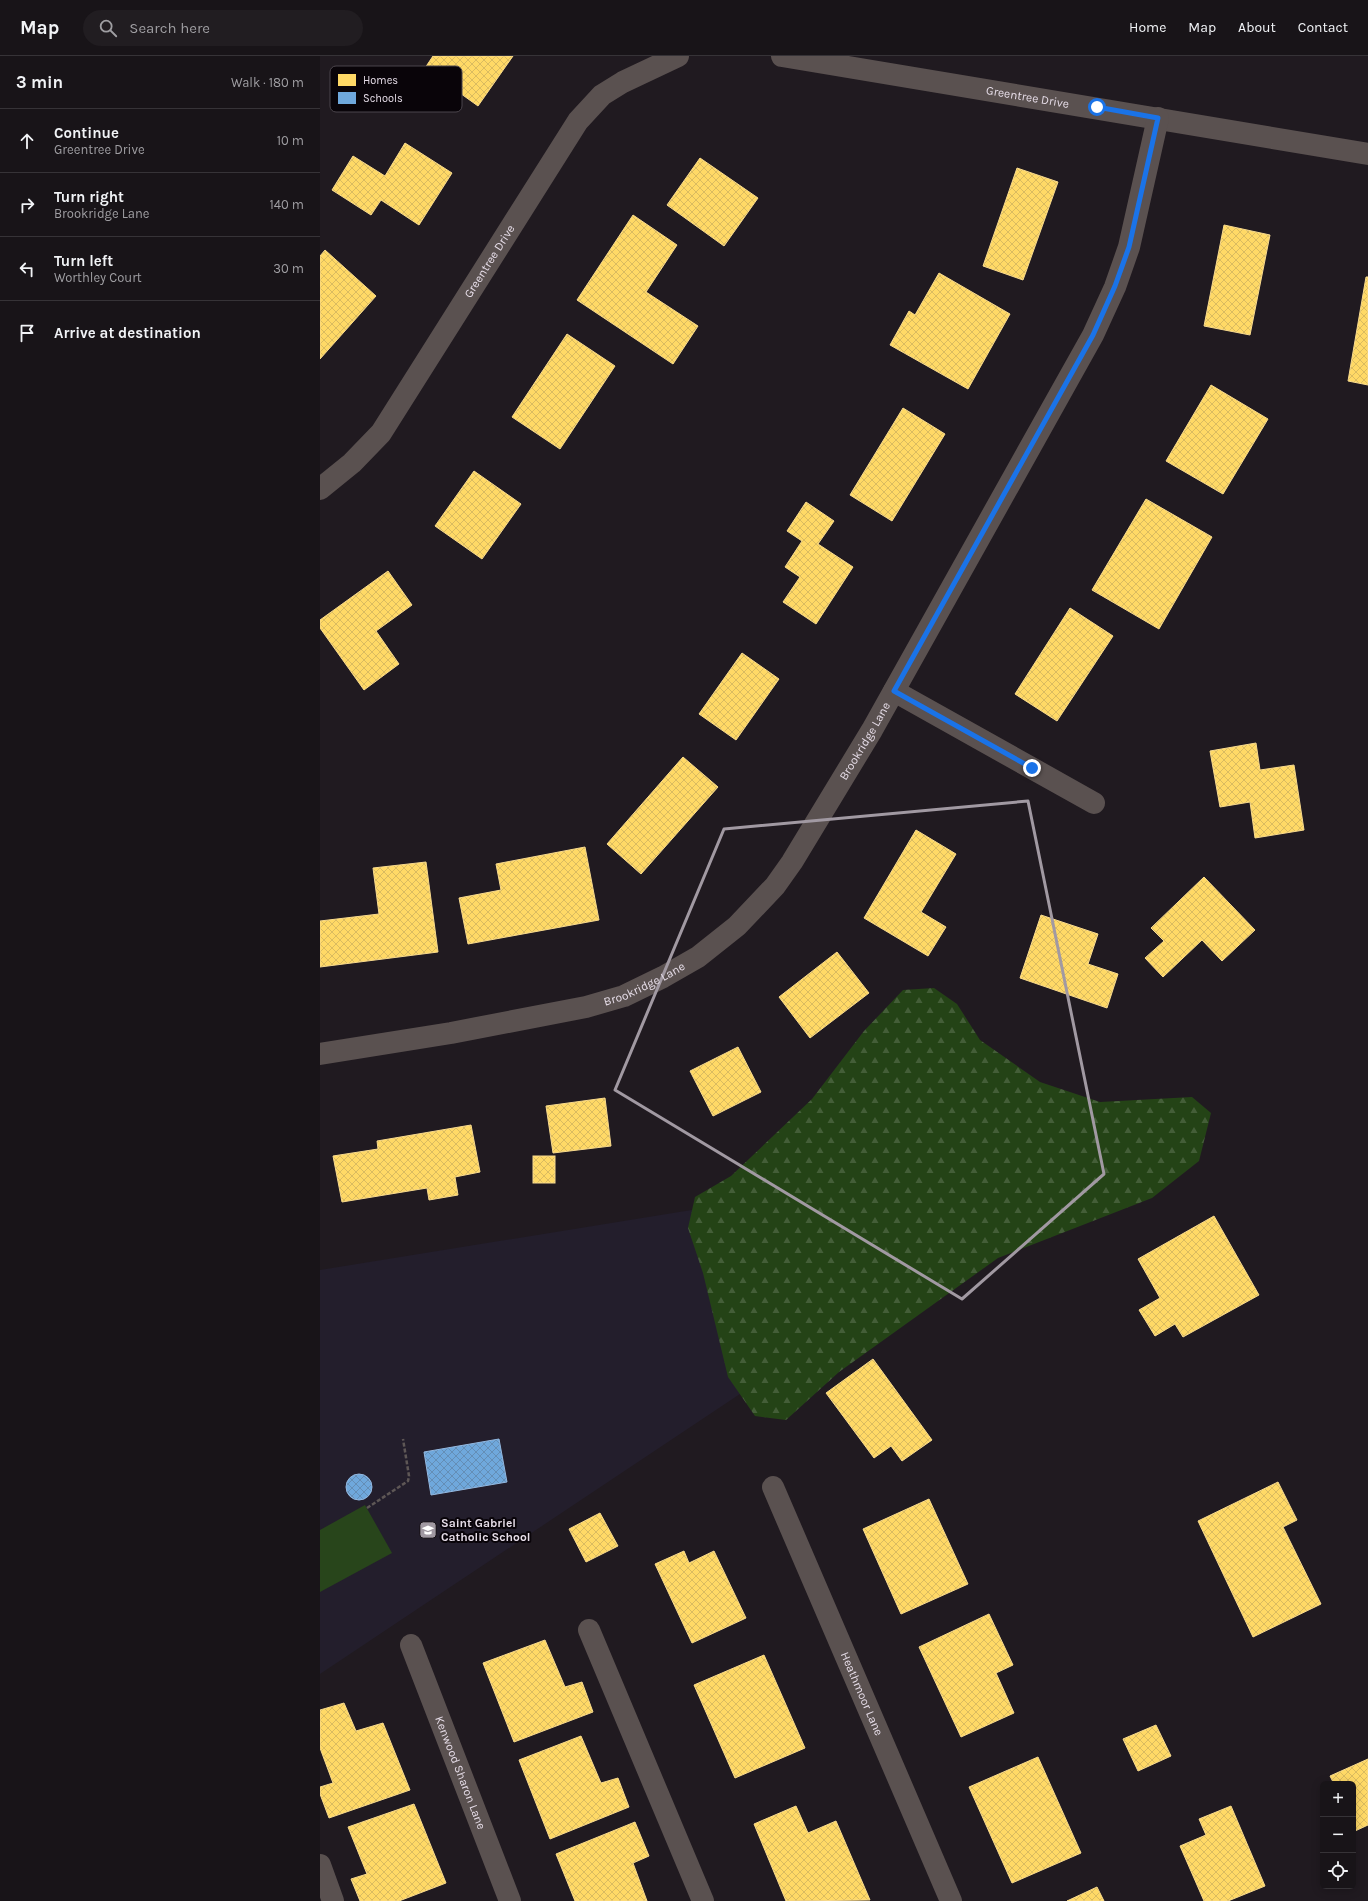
<!DOCTYPE html>
<meta charset="utf-8">
<style>
body{margin:0;font-family:Karla,sans-serif;background:#211d21;color:#f1f3f6}
.controls{position:absolute;right:12px;bottom:12px;display:grid;overflow:hidden;border-radius:6px;box-shadow:0 2px 10px #0003}
.controls button{width:36px;height:36px;display:grid;place-items:center;padding:0;border:0;border-bottom:1px solid #363337;background:#181418;color:#f1f3f6;font:20px sans-serif}
.stop{position:absolute;width:12px;height:12px;margin:-9px;border:3px solid #1a73e8;border-radius:50%;background:#fff}
.stop.end{background:#1a73e8;border-color:#fff;box-shadow:0 1px 4px #0008}
.list{margin:0;padding:0;list-style:none}
h2{display:flex;justify-content:space-between;align-items:center;height:52px;margin:0;padding:0 16px;font-size:17px}
h2 small{font-size:13px;font-weight:400;color:#9f9ea2}
.list li{display:grid;grid-template-columns:26px 1fr auto;gap:12px;align-items:center;box-sizing:border-box;height:64px;padding:0 16px;border-top:1px solid #363337}
.list b{display:block;font-size:15px;white-space:nowrap}
.list p{margin:0;font-size:13px;white-space:nowrap;color:#9f9ea2}
.list em{font-size:13px;font-style:normal;color:#9f9ea2}
.icon{flex:none;width:22px;height:22px;fill:none;stroke:currentColor;stroke-width:2;stroke-linecap:round;stroke-linejoin:round}
.map{position:relative;flex:none;width:1048px;height:1845px;overflow:hidden}
header{display:flex;align-items:center;gap:24px;box-sizing:border-box;height:56px;padding:0 20px;background:#181418;border-bottom:1px solid #363337}
header strong{font-size:19px}
nav{display:flex;gap:22px;margin-inline-start:auto;font-size:14px}
.search{width:280px;height:36px;background:#211d21;display:flex;align-items:center;gap:10px;box-sizing:border-box;padding:0 14px;border-radius:22px;color:#9f9ea2;font-size:15px}
main{display:flex}
aside{flex:1;background:#181418}
.map>svg:first-child{display:block}
</style>
<header>
<strong>Map</strong>
<div class="search"><svg class="icon" aria-label="search" viewBox="0 0 24 24"><circle cx="10" cy="10" r="6"/><path d="M15 15l6 6"/></svg>Search here</div>
<nav><a>Home</a><a>Map</a><a>About</a><a>Contact</a></nav>
</header>
<main>
<aside>
<h2>3 min<small>Walk · 180 m</small></h2>
<ul class="list">
<li><svg class="icon" aria-label="ahead" viewBox="0 0 24 24"><path d="M12 20V5M6 11l6-6 6 6"/></svg><div><b>Continue</b><p>Greentree Drive</p></div><em>10 m</em></li>
<li><svg class="icon" aria-label="right" viewBox="0 0 24 24"><path d="M7 20v-9h11M14 6l5 5-5 5"/></svg><div><b>Turn right</b><p>Brookridge Lane</p></div><em>140 m</em></li>
<li><svg class="icon" aria-label="left" viewBox="0 0 24 24"><path d="M17 20v-9H6M10 6l-5 5 5 5"/></svg><div><b>Turn left</b><p>Worthley Court</p></div><em>30 m</em></li>
<li><svg class="icon" aria-label="arrive" viewBox="0 0 24 24"><path d="M6 21V4h12l-3 4 3 4H6"/></svg><div><b>Arrive at destination</b></div></li>
</ul>
</aside>
<div class="map">
<svg width="1048" height="1845" viewBox="0 0 1048 1845">
<defs>
<pattern id="forest-firs" width="22" height="20" patternUnits="userSpaceOnUse"><rect width="22" height="20" fill="#244316"/><path d="M5 1l3.5 6h-7zM16 11l3.5 6h-7z" fill="#445e38"/></pattern>
<pattern id="homes-cross-hatch" width="8" height="8" patternUnits="userSpaceOnUse"><rect width="8" height="8" fill="#ffd966"/><path d="M0 0l8 8M0 8l8-8" fill="none" stroke="#dabb60"/></pattern>
<pattern id="schools-cross-hatch" width="8" height="8" patternUnits="userSpaceOnUse"><rect width="8" height="8" fill="#6fa8dc"/><path d="M0 0l8 8M0 8l8-8" fill="none" stroke="#648eb6"/></pattern>
</defs>
<rect width="100%" height="100%" fill="#201a20"/>
<polygon fill="#231e2c" points="879,1072 432,1330 0,1618 0,1214"/>
<polygon fill="url(#forest-firs)" points="614,932 637,948 660,984 720,1026 780,1046 872,1041 891,1057 879,1105 832,1142 678,1202 519,1316 466,1364 435,1360 408,1321 383,1217 368,1172 375,1141 411,1120 492,1043 544,975 583,934"/>
<polygon fill="#28451b" points="45,1449 72,1497 0,1536 0,1474"/>
<g fill="url(#homes-cross-hatch)" stroke="#f8da8d">
<polygon points="113,0 193,0 158,50 105,12"/>
<polygon points="85,87 132,117 99,169 61,144 51,159 12,134 33,100 65,120"/>
<polygon points="380,102 438,142 404,190 347,149"/>
<polygon points="697,112 738,126 703,224 663,210"/>
<polygon points="313,159 357,189 326,236 378,270 353,308 257,244"/>
<polygon points="904,169 950,179 930,279 884,270"/>
<polygon points="5,194 56,240 0,303 0,200"/>
<polygon points="619,217 690,258 648,333 570,289 589,255 595,259"/>
<polygon points="1046,221 1048,221 1048,329 1028,325"/>
<polygon points="247,278 295,310 240,393 192,361"/>
<polygon points="891,329 948,363 903,438 846,405"/>
<polygon points="583,352 625,378 572,465 530,439"/>
<polygon points="154,415 201,448 162,503 115,470"/>
<polygon points="826,443 892,481 839,573 772,534"/>
<polygon points="486,446 514,465 498,488 533,511 496,568 463,546 480,521 465,511 482,485 467,475"/>
<polygon points="68,515 92,549 56,575 79,608 44,634 0,572 0,564"/>
<polygon points="750,552 793,580 737,665 695,638"/>
<polygon points="422,597 459,623 416,684 379,658"/>
<polygon points="936,687 940,714 974,709 984,774 935,782 930,746 900,751 890,695"/>
<polygon points="363,701 398,731 321,818 287,788"/>
<polygon points="596,774 636,798 601,856 626,871 608,900 544,862"/>
<polygon points="265,791 279,864 148,888 139,842 181,834 176,808"/>
<polygon points="106,806 118,896 0,911 0,865 59,858 53,812"/>
<polygon points="884,821 935,874 902,905 882,884 843,921 825,902 844,885 831,872"/>
<polygon points="721,859 778,878 768,908 798,918 787,952 700,922"/>
<polygon points="517,896 549,937 490,982 459,941"/>
<polygon points="418,991 441,1036 393,1060 370,1015"/>
<polygon points="285,1042 291,1090 233,1097 226,1050"/>
<polygon points="151,1069 160,1116 135,1121 138,1139 109,1144 107,1132 22,1146 13,1100 58,1093 57,1085"/>
<rect x="213" y="1100" width="22" height="27"/>
<polygon points="894,1160 939,1239 863,1281 855,1268 835,1280 819,1254 840,1242 818,1203"/>
<polygon points="553,1303 612,1384 582,1405 571,1390 554,1402 506,1337"/>
<polygon points="958,1426 977,1464 963,1471 1001,1548 933,1581 878,1465"/>
<polygon points="609,1443 648,1528 581,1558 543,1473"/>
<polygon points="280,1457 298,1490 266,1506 249,1473"/>
<polygon points="364,1495 369,1507 394,1495 426,1562 372,1587 335,1508"/>
<polygon points="669,1558 693,1609 676,1617 694,1657 641,1681 599,1591"/>
<polygon points="225,1584 245,1631 262,1626 273,1656 194,1686 163,1607"/>
<polygon points="444,1599 485,1692 415,1722 374,1629"/>
<polygon points="24,1647 36,1675 63,1667 90,1734 9,1762 0,1738 0,1731 13,1727 0,1692 0,1654"/>
<polygon points="836,1669 851,1700 818,1715 803,1683"/>
<polygon points="261,1680 281,1727 298,1722 309,1751 230,1783 199,1704"/>
<polygon points="718,1701 761,1797 692,1827 649,1731"/>
<polygon points="1048,1703 1048,1769 1035,1775 1033,1770 1033,1728 1014,1728 1010,1720"/>
<polygon points="94,1748 126,1827 79,1845 40,1845 31,1823 47,1818 28,1771"/>
<polygon points="476,1750 488,1777 516,1765 550,1844 466,1845 434,1768"/>
<polygon points="911,1750 945,1830 908,1845 884,1845 860,1790 886,1779 879,1763"/>
<polygon points="315,1766 329,1800 313,1807 327,1845 255,1845 236,1798"/>
<polygon points="777,1831 784,1845 747,1845"/>
</g>
<g fill="url(#schools-cross-hatch)" stroke="#93b8e0">
<polygon points="179,1383 187,1426 111,1439 104,1396"/>
<circle cx="39" cy="1431" r="13"/>
</g>
<g fill="none" stroke-linecap="round" stroke-linejoin="round">
<polyline stroke="#5e5756" stroke-width="2.5" stroke-dasharray="4 2" stroke-linecap="butt" points="47,1452 88,1425 89,1420 83,1383"/>
<g stroke="#5a5150" stroke-width="22">
<path id="s1" d="M 462,0 L 1048,98"/>
<path id="s2" d="M 0,433 L 32,407 L 61,377 L 258,65 L 282,39 L 303,26 L 358,0"/>
<polyline points="574,635 774,747"/>
<path id="s3" d="M 0,998 L 131,977 L 266,951 L 304,940 L 343,921 L 378,901 L 417,870 L 455,830 L 472,806 L 552,674 L 773,279 L 795,231 L 809,191 L 838,62"/>
<path id="s4" d="M 453,1431 L 631,1845"/>
<polyline points="269,1574 383,1845"/>
<path id="s5" d="M 91,1589 L 190,1845"/>
<polyline points="0,1809 13,1845"/>
</g>
</g>
<g fill="none" stroke-linecap="round" stroke-linejoin="round">
<polyline stroke="#1a73e8" stroke-width="5" points="712,712 574,635 773,279 795,230 809,191 838,62 777,51"/>
</g>
<path fill="none" stroke="#a199a2" stroke-width="3" stroke-linejoin="round" d="M 708,745 L 784,1118 L 642,1243 L 295,1034 L 404,773 Z"/>
<defs>
<symbol id="school-square" viewBox="-11 -11 22 22"><rect x="-9" y="-9" width="18" height="18" rx="4" fill="#a199a2" stroke="#090409"/><path d="M0-5L7-2L0 1L-7-2ZM-4 1L0 2.5L4 1V4Q0 6-4 4Z" fill="#fff"/></symbol>
</defs>
<g fill-rule="evenodd">
<use href="#school-square" x="98" y="1464" width="20" height="20"/>
</g>
<g text-anchor="middle" stroke-width="4" stroke-linejoin="round" paint-order="stroke">
<g font-size="12" fill="#e6dde8" stroke="#090409">
<text dy="4" stroke="none"><textPath href="#s1" startOffset="249">Greentree Drive</textPath></text>
<text dy="4" stroke="none"><textPath href="#s2" startOffset="286">Greentree Drive</textPath></text>
<text dy="4" stroke="none"><textPath href="#s3" startOffset="669">Brookridge Lane</textPath></text>
<text dy="4" stroke="none"><textPath href="#s3" startOffset="333">Brookridge Lane</textPath></text>
<text dy="4" stroke="none"><textPath href="#s4" startOffset="225">Heathmoor Lane</textPath></text>
<text dy="4" stroke="none"><textPath href="#s5" startOffset="137">Kenwood Sharon Lane</textPath></text>
</g>
<g font-size="12" font-weight="bold" fill="#e6dde8" stroke="#090409" text-anchor="start">
<text x="121" y="1471">Saint Gabriel<tspan x="121" dy="14">Catholic School</tspan></text>
</g>
</g>
<rect x="10" y="10" width="132" height="46" rx="6" fill="#090409" stroke="#4b454c" stroke-width="1"/>
<rect x="18" y="18" width="18" height="12" fill="#ffd966"/>
<rect x="18" y="36" width="18" height="12" fill="#6fa8dc"/>
<g font-size="11" fill="#e6dde8">
<text x="43" y="28">Homes</text>
<text x="43" y="46">Schools</text>
</g>
</svg>
<div class="controls">
<button>+</button>
<button>−</button>
<button><svg class="icon" aria-label="locate" viewBox="0 0 24 24"><circle cx="12" cy="12" r="6"/><path d="M12 2v4M12 18v4M2 12h4M18 12h4"/></svg></button>
</div>
<div class="stop" style="left:777px;top:51px"></div>
<div class="stop end" style="left:712px;top:712px"></div>
</div>
</main>
